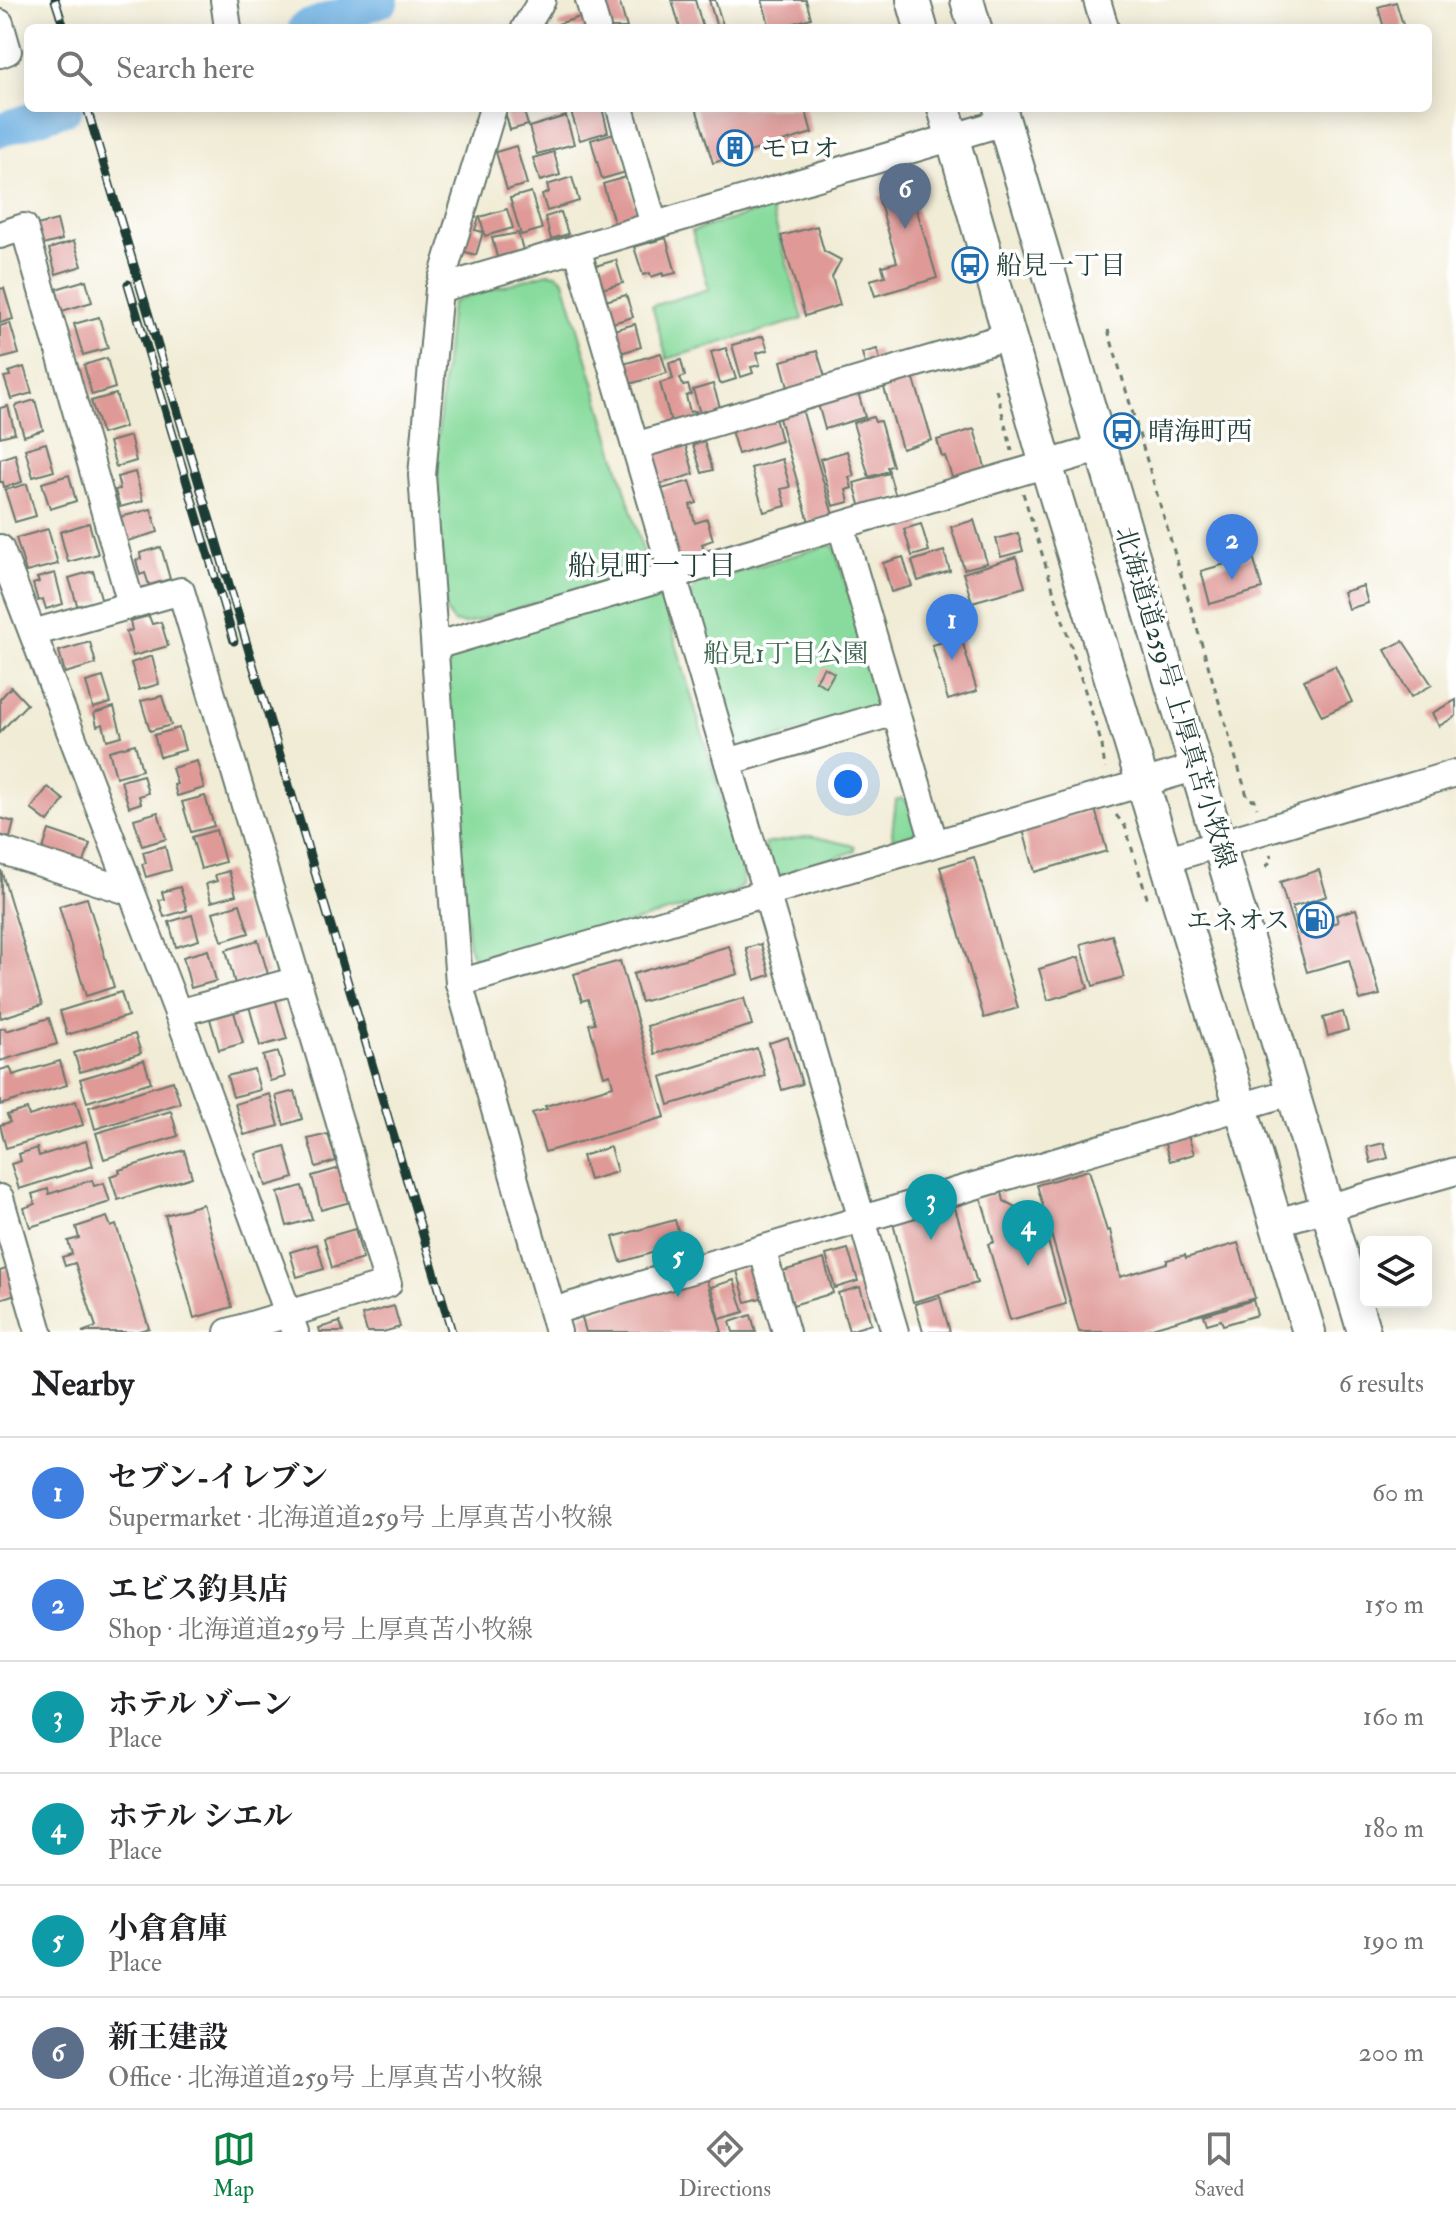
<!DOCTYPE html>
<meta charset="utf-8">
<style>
body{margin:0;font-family:"IM FELL Double Pica","Noto Serif JP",serif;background:#f6f6f6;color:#202124}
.controls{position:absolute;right:24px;bottom:24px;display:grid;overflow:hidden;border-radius:12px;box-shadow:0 4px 20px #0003}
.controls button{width:72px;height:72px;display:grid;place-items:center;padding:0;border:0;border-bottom:2px solid #e0e0e0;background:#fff;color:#202124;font:40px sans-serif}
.you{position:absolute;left:848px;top:784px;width:28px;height:28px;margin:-20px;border:6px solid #fff;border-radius:50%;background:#1a73e8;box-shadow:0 0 0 12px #1a73e833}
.badge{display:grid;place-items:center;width:52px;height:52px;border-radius:50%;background:#0b8043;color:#fff;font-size:26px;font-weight:700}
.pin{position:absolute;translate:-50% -66px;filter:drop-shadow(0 2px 4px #0008)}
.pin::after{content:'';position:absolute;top:42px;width:28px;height:24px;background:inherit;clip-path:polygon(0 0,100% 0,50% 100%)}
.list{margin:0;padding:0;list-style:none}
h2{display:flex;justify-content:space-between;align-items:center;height:104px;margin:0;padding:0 32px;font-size:34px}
h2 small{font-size:26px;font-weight:400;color:#757577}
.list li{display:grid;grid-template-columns:52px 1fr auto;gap:24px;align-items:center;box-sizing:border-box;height:112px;padding:0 32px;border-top:2px solid #e0e0e0}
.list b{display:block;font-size:30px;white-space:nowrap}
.list p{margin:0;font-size:26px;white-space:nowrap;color:#757577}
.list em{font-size:26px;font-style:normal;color:#757577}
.icon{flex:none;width:44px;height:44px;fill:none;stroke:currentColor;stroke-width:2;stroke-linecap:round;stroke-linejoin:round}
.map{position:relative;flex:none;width:1456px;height:1332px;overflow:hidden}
.search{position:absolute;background:#fff;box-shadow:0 4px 20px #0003;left:24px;right:24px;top:24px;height:88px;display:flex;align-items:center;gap:20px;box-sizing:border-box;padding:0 28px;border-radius:12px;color:#757577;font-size:30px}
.sheet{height:776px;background:#fff}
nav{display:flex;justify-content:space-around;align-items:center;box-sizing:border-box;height:112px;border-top:2px solid #e0e0e0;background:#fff;font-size:22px;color:#757577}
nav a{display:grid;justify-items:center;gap:4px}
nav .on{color:#0b8043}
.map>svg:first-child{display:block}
</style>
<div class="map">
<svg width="1456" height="1332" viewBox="0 0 1456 1332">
<rect width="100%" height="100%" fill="#fff"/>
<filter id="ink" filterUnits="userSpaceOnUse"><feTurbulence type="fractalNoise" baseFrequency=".0125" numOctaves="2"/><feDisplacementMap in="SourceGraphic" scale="16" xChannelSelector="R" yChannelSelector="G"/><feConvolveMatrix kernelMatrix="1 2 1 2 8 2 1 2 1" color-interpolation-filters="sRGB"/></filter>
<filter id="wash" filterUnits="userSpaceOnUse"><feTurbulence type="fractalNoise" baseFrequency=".006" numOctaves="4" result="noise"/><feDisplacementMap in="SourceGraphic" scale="32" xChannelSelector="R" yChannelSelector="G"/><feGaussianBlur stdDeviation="1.8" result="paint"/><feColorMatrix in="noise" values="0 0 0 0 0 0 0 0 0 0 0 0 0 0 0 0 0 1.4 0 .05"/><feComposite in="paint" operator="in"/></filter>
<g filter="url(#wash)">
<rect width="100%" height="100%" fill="#f1ecd6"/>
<g fill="#88db9d" stroke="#548c68" stroke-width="2">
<polygon points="771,208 803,319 667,359 652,306 709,289 692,231"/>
<polygon points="548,273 557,274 564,280 644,554 642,566 635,574 465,624 453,622 446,611 436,456 450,312 452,303 462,298"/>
<polygon points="826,546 834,546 884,706 733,751 689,600 696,584"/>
<polygon points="648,594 657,595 663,599 743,873 742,886 735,892 487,966 476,961 469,948 445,671 450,657 460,650"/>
<path d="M 902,798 C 914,807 920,818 916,833 L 894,840 L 892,833 L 896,800 Z"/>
<polygon points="811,836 855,846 855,851 782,876 774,874 764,844"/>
</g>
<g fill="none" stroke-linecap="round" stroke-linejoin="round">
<g stroke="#6bafe1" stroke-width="34">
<polyline points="305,28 382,0"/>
<polyline points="0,130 66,108"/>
</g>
</g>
<g id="blocks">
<g fill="#df9a97">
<polygon points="594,0 619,0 627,28 602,28"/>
<polygon points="672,0 695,0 703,28 680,28"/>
<polygon points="709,0 715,0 724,28 717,28"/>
<polygon points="762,0 806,0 811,18 779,28 770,28"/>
<polygon points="1396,2 1404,28 1384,28 1378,7"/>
<polygon points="583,16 586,28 559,28 558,24"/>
<polygon points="504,108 523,108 528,125 510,130"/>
<polygon points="578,108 602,108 608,132 580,140 571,112"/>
<polygon points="696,108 805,108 812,133 713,163"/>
<polygon points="566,116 574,144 537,154 529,127"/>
<polygon points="614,133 626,172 602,179 591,140"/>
<polygon points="516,146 527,184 507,190 496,152"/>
<polygon points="554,152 560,175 540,181 533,158"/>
<polygon points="572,177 579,201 547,211 542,195 549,192 547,185"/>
<polygon points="626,177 638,216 614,223 603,184"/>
<polygon points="910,187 937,278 875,296 870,280 885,276 882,266 897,262 878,197"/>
<polygon points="531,192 542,229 521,235 510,198"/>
<polygon points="507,209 513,228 485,236 480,217"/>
<polygon points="561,212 568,234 551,239 545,217"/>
<polygon points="465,215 479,218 475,230 483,232 476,255 455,249"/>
<polygon points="57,220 62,240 43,245 37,225"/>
<polygon points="817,226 824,251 841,260 832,277 840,305 805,316 781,236"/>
<polygon points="518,233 523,250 497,257 492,238"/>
<polygon points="666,238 676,273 663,276 663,273 651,277 650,273 643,275 634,247"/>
<polygon points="74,241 82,266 56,274 49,249"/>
<polygon points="616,260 623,283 598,290 592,267"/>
<polygon points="86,280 92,302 62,311 56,289"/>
<polygon points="4,288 13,319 0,323 0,289"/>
<polygon points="626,295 633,317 609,324 602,302"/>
<polygon points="99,317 108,348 83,355 74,324"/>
<polygon points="10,323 19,354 0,359 0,326"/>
<polygon points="635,324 641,347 617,354 610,331"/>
<polygon points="763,336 768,350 757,353 760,365 751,367 753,373 741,377 732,345"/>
<polygon points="726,348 736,379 720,384 711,352"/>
<polygon points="877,349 881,363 866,368 862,353"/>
<polygon points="817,351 826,380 789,391 781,361"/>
<polygon points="661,353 667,373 623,386 617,366"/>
<polygon points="107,358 115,388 92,395 84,365"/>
<polygon points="681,360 685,376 680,378 683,386 688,385 691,394 686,396 690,412 696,411 699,422 673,429 660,383 673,379 669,363"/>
<polygon points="24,367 32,393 11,399 4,377 10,376 9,372"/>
<polygon points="912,372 932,440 902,449 882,381"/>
<polygon points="713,384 722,414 702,420 693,390"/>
<polygon points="858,392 865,417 825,429 818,404"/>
<polygon points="116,394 125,427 102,434 91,401"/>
<polygon points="35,400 43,430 24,436 15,406"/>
<polygon points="8,406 15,433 0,437 0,408"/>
<polygon points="802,409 833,515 809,522 778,415"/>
<polygon points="774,414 781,441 738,454 730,427"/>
<polygon points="873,417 875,422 880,421 893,466 887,467 889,471 869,477 853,423"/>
<polygon points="974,429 986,470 953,480 945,456 942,457 937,440"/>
<polygon points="130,436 136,461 116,467 109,442"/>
<polygon points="704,441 713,470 702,473 693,445"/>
<polygon points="46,443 54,471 33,477 25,449"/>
<polygon points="685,443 694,474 654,486 645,455"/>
<polygon points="847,451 854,476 849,477 852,488 846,490 849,502 833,506 820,459"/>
<polygon points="15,454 22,482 4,487 3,482 0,482 0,459"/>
<polygon points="782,459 790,487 781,489 786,506 764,512 751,468"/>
<polygon points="135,472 143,501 120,507 115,490 120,489 117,477"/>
<polygon points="889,473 896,497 861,508 854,483"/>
<polygon points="69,475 76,501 50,509 42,483"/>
<polygon points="690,481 697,503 690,505 695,523 707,519 713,540 702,544 705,555 676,563 655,491"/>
<polygon points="27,484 36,516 15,522 5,490"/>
<polygon points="151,509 158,532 124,542 117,518"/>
<polygon points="974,520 987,563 964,569 951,527"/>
<polygon points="89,523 98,554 68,562 60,532"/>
<polygon points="921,524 929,551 912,556 904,529"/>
<polygon points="48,529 58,564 26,572 16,538"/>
<polygon points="1018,533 1023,551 1001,557 996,539"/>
<polygon points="161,547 170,579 149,585 145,573 140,575 136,560 141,559 140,553"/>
<polygon points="944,551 950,571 918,581 912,561"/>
<polygon points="1253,556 1262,589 1210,604 1201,571"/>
<polygon points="903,557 912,586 891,592 883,563"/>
<polygon points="1016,557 1025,587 972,602 963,573"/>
<polygon points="93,571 102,601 78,608 69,578"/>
<polygon points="55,573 63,604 46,609 43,599 38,601 33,584 39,582 37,578"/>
<polygon points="1363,586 1368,603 1348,609 1343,592"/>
<polygon points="149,616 152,624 161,622 168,646 133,656 126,632 132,630 130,621"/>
<polygon points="961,637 977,691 948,700 932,645"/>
<polygon points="1403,641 1432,685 1411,697 1385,650"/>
<polygon points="90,642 96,664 65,673 59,651"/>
<polygon points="152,656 159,684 139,690 131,663"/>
<polygon points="1335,666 1352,702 1322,716 1304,680"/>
<polygon points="824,667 834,673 826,687 816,681"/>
<polygon points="103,677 111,703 93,708 86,682"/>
<polygon points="11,687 27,704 0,732 0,699"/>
<polygon points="162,696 171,725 150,731 141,701"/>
<polygon points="1456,700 1456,716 1439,726 1432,713"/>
<polygon points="114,707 122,736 107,740 103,724 97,726 94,713"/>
<polygon points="179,728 185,750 160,757 154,735"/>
<polygon points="135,744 142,770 116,777 109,751"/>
<polygon points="197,761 204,788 177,796 174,785 177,784 172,768"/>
<polygon points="143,775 148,793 139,796 141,803 129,807 121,781"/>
<polygon points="48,787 64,800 48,822 31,809"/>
<polygon points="205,796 214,826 191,832 182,802"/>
<polygon points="1095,809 1107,851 1035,872 1023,830"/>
<polygon points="158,812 166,839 142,846 134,819"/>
<polygon points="0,818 14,822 10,838 0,835"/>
<polygon points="49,830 90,844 83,866 42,852"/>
<polygon points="216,830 225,862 201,869 192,837"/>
<polygon points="165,846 171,870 146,877 142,864 146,863 143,852"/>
<polygon points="974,857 1018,1008 984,1018 940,867"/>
<polygon points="1,870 42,1005 1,1018 0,1014"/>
<polygon points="1319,870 1327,896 1292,907 1300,934 1338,922 1336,915 1356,909 1380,995 1360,1000 1349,960 1307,972 1280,882"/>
<polygon points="229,871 236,895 211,902 206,884 217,881 215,875"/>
<polygon points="180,887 187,910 164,917 159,900 164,899 162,892"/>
<polygon points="87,898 114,987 86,996 59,906"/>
<polygon points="240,904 249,933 222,941 213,912"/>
<polygon points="192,915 199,940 176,947 169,922"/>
<polygon points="1112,935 1124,977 1093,986 1081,944"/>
<polygon points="258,940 268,974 235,984 226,950"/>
<polygon points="761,944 770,975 755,980 746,948"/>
<polygon points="729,946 738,974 641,1002 633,974"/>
<polygon points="208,950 216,981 191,988 183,957"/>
<polygon points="1079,957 1088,988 1048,1000 1039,969"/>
<polygon points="620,961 665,1117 545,1152 532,1113 547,1109 545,1106 613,1086 610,1074 604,1076 589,1024 595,1023 588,999 582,1001 574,974"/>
<polygon points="121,992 128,1016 67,1035 60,1011"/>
<polygon points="275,998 287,1039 260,1046 249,1006"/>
<polygon points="744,998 752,1025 655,1054 647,1026"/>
<polygon points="234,1012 243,1043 219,1050 210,1019"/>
<polygon points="1343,1012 1348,1030 1328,1036 1323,1018"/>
<polygon points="49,1018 57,1044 0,1061 0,1029 5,1028 6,1031"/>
<polygon points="135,1034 141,1053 80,1072 74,1053"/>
<polygon points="788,1037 802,1084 782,1090 769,1043"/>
<polygon points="757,1048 765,1076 669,1105 661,1077"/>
<polygon points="278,1052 285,1077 270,1081 263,1056"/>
<polygon points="144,1060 151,1082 87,1102 80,1079"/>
<polygon points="60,1061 67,1085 0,1105 0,1070 10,1067 13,1075"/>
<polygon points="254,1069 260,1090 233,1097 227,1076"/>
<polygon points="173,1081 180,1103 95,1129 89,1107"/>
<polygon points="295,1091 302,1119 284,1125 276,1096"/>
<polygon points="270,1094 279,1126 244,1135 235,1104"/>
<polygon points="76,1101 83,1125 6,1148 0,1125 10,1122 7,1115 27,1109 29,1116"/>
<polygon points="171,1111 178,1136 104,1159 96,1133"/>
<polygon points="328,1134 336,1161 316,1167 308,1139"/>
<polygon points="1188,1135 1194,1154 1170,1161 1164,1141"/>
<polygon points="86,1141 93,1166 19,1189 11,1164 21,1161 19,1154 37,1148 39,1156"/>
<polygon points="1384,1143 1388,1158 1371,1163 1367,1147"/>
<polygon points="285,1146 294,1178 266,1186 257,1154"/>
<polygon points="610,1147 617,1172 589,1180 582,1156"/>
<polygon points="184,1150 192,1177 118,1200 110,1176 120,1173 119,1170"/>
<polygon points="340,1168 350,1202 321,1210 312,1176"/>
<polygon points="1089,1170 1107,1231 1110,1230 1120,1277 1167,1263 1167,1260 1185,1255 1186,1258 1238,1243 1255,1298 1138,1332 1079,1332 1037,1185"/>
<polygon points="92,1180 94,1186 104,1183 110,1202 30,1227 24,1208 35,1204 32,1194 48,1189 49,1194"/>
<polygon points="302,1186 312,1219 287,1226 278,1193"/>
<polygon points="1002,1192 1004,1201 1023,1211 1038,1207 1066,1304 1010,1320 988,1244 994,1242 981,1198"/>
<polygon points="953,1201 977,1283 913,1302 892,1219"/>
<polygon points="203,1204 232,1307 194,1318 165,1215"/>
<polygon points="107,1217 111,1227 116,1225 149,1328 136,1332 82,1332 96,1327 75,1263 65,1266 62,1257 72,1254 68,1241 79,1238 76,1227"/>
<polygon points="675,1220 682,1244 621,1262 613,1237"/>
<polygon points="355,1229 363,1259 332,1268 324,1238"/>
<polygon points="317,1244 324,1269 297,1277 290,1252"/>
<polygon points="848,1249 858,1281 835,1288 826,1255"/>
<polygon points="824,1259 833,1293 793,1305 783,1271"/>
<polygon points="759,1264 768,1296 746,1302 737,1271"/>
<polygon points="12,1267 19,1293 0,1299 0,1271"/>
<polygon points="706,1278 722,1332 586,1332 581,1315"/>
<polygon points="734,1280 744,1312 720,1319 711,1287"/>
<polygon points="860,1287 871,1324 849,1331 838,1293"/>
<polygon points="940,1297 950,1332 923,1332 915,1304"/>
<polygon points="1253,1300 1257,1315 1223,1325 1221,1320 1207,1324 1204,1315"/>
<polygon points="394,1306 400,1327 383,1332 367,1332 362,1315"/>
<polygon points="751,1315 756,1332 733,1332 730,1322"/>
<polygon points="340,1322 343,1332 320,1332 319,1328"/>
</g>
</g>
</g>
<g filter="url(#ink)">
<use href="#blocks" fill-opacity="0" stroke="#687a6d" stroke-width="2"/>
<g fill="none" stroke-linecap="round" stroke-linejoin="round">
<defs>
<g id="minor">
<polyline points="224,0 228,28"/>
<polyline points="589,0 597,28"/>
<polyline points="1097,0 1105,28"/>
<polyline points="0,23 8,51 0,54"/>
<polyline points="525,28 542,0"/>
<polyline points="493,108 439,289 422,475 459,983 558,1332"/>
<polyline points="620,108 654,225"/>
<polyline points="0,235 24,227 131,604"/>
<polyline points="577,248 895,1332"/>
<polyline points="439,289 1004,122"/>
<polyline points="635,446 1009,336"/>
<polyline points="841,526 934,842"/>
<polyline points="0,548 178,1013 295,1332"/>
<polyline points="33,633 181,591 388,1284 228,1332"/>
<polyline points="435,646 1101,448"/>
<polyline points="728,762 895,712"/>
<polyline points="0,850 131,892"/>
<polyline points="1165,860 1456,773"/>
<polyline points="459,983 1197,767"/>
<polyline points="178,1013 298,980"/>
<polyline points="0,1198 39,1332"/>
<polyline points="1274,1223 1456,1171"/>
<polyline points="762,1249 786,1332"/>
<polyline points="553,1311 1294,1091"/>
</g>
<g id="major">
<polyline points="913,0 921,28"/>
<polyline points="967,0 975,28"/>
<polyline points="944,108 1046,464 1309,1332"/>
<polyline points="1000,108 1364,1332"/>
</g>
</defs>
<use href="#minor" stroke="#687a6d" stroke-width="30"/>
<use href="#major" stroke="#687a6d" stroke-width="36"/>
<g stroke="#687a6d" stroke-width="3" stroke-dasharray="6 6" stroke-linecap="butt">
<polyline points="1108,330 1248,799 1255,800 1257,808"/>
<polyline points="996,389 1012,451"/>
<polyline points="1023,493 1102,745 1105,769"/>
<polyline points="1116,815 1125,826 1149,904"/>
<polyline points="1266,867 1272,859 1270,854"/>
</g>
<use href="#minor" stroke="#fff" stroke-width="26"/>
<use href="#major" stroke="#fff" stroke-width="32"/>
<defs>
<g id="rail">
<polyline points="55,0 64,28"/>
<polyline points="87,108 452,1332"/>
<polyline points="128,284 234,641"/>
</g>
</defs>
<use href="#rail" stroke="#1f3d34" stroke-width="9"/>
<use href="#rail" stroke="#fff" stroke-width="6" stroke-dasharray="18" stroke-linecap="butt"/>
</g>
</g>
<defs>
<symbol id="building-ring" viewBox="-11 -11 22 22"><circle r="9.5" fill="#fff" stroke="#1f6fb2" stroke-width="1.5"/><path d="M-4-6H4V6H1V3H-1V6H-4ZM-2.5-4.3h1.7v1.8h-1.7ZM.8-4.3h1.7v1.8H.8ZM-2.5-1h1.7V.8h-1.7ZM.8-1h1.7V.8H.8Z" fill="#1f6fb2"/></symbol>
<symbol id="bus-ring" viewBox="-11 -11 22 22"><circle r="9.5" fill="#fff" stroke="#1f6fb2" stroke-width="1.5"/><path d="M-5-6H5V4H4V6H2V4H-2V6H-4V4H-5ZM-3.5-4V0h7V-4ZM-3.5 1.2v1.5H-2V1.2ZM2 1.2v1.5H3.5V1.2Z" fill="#1f6fb2"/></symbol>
<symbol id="fuel-ring" viewBox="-11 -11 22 22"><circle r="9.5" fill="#fff" stroke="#1f6fb2" stroke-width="1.5"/><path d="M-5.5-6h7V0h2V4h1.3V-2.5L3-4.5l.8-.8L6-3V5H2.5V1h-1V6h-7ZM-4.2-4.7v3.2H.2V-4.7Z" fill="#1f6fb2"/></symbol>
</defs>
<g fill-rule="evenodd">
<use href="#building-ring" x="715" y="128" width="40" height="40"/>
<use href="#bus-ring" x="950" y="245" width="40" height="40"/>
<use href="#bus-ring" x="1102" y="411" width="40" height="40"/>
<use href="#fuel-ring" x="1296" y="900" width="40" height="40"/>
</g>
<g text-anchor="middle" stroke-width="7" stroke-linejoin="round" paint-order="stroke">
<g font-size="26" fill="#1f3d34" stroke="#fff" text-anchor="start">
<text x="761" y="157">モロオ</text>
<text x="996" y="274">船見一丁目</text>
<text x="1148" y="440">晴海町西</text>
<text x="1290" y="929" text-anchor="end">エネオス</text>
</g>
<g font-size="26" fill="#39644e" stroke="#fff">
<text x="786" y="662">船見1丁目公園</text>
</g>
<g font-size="26" fill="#1f3d34" stroke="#fff">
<text transform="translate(1176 697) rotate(73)" y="9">北海道道259号 上厚真苫小牧線</text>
</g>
<g font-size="28" fill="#1f3d34" stroke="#fff">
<text x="652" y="575">船見町一丁目</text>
</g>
</g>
</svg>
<div class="controls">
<button><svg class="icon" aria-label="layers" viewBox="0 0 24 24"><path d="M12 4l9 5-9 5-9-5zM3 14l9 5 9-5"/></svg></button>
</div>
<div class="you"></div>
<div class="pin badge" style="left:952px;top:660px;background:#3f7fe0">1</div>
<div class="pin badge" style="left:1232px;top:580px;background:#3f7fe0">2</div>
<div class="pin badge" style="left:931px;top:1240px;background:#0f9aa8">3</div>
<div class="pin badge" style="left:1028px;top:1266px;background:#0f9aa8">4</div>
<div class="pin badge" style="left:678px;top:1297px;background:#0f9aa8">5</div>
<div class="pin badge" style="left:905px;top:229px;background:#5c6f8a">6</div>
<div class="search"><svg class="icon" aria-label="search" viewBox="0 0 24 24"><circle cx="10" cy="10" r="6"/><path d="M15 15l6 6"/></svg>Search here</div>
</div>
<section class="sheet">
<h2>Nearby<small>6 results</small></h2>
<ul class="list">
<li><span class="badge" style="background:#3f7fe0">1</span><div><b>セブン-イレブン</b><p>Supermarket · 北海道道259号 上厚真苫小牧線</p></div><em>60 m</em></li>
<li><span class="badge" style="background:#3f7fe0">2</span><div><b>エビス釣具店</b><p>Shop · 北海道道259号 上厚真苫小牧線</p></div><em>150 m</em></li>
<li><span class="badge" style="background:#0f9aa8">3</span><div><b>ホテル ゾーン</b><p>Place</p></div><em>160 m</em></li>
<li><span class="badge" style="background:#0f9aa8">4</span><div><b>ホテル シエル</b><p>Place</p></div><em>180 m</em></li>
<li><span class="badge" style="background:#0f9aa8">5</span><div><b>小倉倉庫</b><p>Place</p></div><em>190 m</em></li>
<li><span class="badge" style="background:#5c6f8a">6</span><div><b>新王建設</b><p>Office · 北海道道259号 上厚真苫小牧線</p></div><em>200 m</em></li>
</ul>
</section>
<nav>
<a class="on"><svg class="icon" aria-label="map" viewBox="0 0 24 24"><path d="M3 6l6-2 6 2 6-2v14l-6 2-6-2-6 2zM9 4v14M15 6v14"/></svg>Map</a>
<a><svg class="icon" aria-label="directions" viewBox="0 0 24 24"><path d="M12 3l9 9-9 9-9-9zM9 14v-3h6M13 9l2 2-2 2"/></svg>Directions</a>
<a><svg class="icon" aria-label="saved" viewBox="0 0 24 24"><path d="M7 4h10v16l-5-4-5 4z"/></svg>Saved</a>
</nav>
